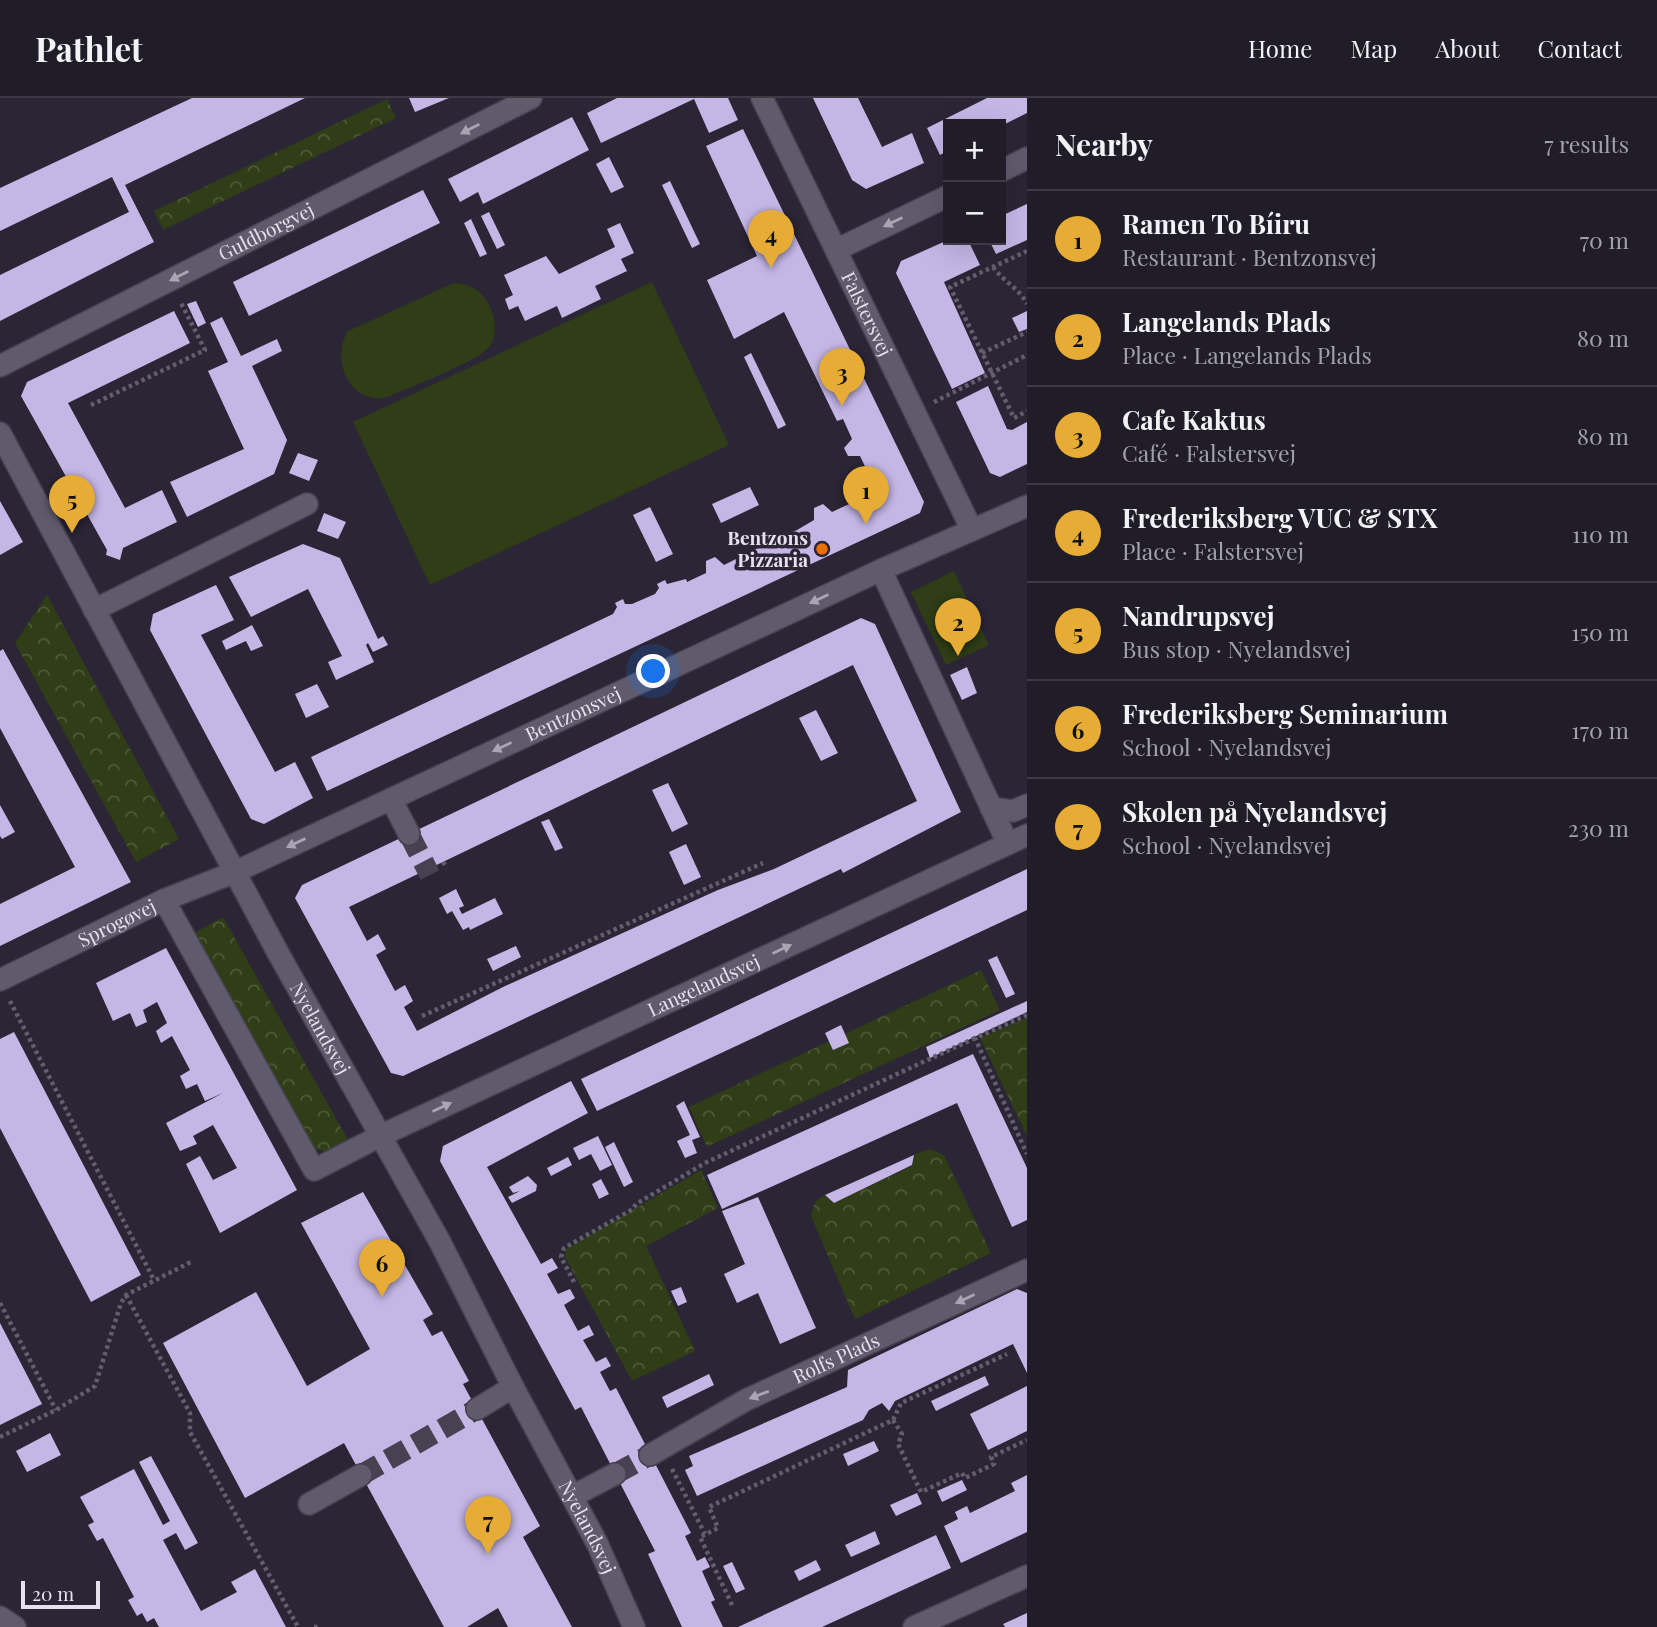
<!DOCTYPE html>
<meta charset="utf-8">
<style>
body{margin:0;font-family:"Playfair Display",serif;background:#2d2934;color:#f1f3f6}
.controls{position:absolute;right:21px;top:21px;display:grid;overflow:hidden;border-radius:0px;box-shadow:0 7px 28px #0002}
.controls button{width:63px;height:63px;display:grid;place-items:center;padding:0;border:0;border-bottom:2px solid #3d3a45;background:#201c28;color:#f1f3f6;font:35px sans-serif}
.scale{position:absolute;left:21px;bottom:18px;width:79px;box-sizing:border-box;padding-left:7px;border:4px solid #e5e2ed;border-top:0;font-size:19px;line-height:24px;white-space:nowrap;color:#e5e2ed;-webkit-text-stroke:5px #2b2536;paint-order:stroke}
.you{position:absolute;left:654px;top:574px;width:24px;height:24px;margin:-18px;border:5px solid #fff;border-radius:50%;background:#1a73e8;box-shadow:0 0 0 10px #1a73e833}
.badge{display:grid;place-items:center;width:46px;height:46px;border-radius:50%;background:#e6ac36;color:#111;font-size:23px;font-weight:700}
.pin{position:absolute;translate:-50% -58px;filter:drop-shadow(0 2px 4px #0008)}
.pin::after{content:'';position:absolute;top:37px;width:24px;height:21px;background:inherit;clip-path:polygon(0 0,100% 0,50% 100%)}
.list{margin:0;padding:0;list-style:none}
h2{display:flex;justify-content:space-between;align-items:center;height:91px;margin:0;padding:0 28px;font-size:30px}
h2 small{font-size:23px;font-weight:400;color:#a2a1a8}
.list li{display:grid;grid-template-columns:46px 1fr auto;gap:21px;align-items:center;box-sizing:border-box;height:98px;padding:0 28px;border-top:2px solid #3d3a45}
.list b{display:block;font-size:26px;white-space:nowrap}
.list p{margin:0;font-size:23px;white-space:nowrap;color:#a2a1a8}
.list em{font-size:23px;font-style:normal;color:#a2a1a8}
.map{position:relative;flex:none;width:1027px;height:1529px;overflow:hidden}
header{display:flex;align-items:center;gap:42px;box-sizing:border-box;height:98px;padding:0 35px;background:#201c28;border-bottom:2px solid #3d3a45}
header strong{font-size:33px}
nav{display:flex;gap:38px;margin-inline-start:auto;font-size:24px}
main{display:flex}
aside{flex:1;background:#201c28}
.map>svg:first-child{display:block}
</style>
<header>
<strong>Pathlet</strong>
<nav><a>Home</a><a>Map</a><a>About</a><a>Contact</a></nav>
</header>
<main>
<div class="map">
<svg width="1027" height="1529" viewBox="0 0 1027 1529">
<defs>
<pattern id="park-crowns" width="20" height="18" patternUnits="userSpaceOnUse" patternTransform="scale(1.75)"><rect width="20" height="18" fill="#2f3e16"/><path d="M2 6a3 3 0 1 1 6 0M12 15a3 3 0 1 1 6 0" fill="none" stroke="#4d5a38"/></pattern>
</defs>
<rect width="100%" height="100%" fill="#2b2536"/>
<g fill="url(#park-crowns)">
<polygon points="387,1 396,20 163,132 154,113"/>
<polygon points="47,497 179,741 136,764 15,545"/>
<polygon points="223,819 352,1049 331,1056 309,1048 192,836"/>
<polygon points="981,872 1000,912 707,1049 689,1009"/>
<polygon points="1027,920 1027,1038 980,940"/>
<polygon points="929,1051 944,1057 991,1155 855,1221 811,1118 815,1104 824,1097 834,1105 912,1068 915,1056"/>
<polygon points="701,1072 718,1110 646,1148 695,1253 632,1283 565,1159 566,1151"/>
</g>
<g fill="#2f3e16">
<polygon points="652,184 729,347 430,487 353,324"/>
<path d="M 454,185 C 471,186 481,192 489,207 C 495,220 498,235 490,248 C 481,262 408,290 388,299 C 350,308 330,262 348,233 Z"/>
<polygon points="954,473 989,547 946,567 911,494"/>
</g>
<g fill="#c5b6e6" fill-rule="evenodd">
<polygon points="192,0 305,0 125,87 154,144 0,223 0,177 129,114 112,79 0,133 0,90"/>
<polygon points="409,0 449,0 415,14"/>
<polygon points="617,0 728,0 738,22 709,35 694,1 601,45 587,15"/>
<polygon points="813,0 858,0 882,49 912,35 924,65 866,91 852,82"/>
<polygon points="987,0 1027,0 1027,15 1001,28 948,26 948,53 940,57 927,30"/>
<polygon points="572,19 589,52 483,106 478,94 460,104 448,81"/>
<polygon points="743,31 924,404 920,415 327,693 311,659 613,516 617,509 615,505 623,501 625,506 632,506 655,496 659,490 657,486 665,482 667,486 686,481 687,484 706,475 706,463 715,459 724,467 760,449 760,437 768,433 770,439 777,441 797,432 814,422 814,410 823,406 832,414 877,393 860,358 848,358 844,350 852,341 843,321 837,323 784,214 734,241 707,182 757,158 706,48"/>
<polygon points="609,59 624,89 611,95 596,66"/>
<polygon points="670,83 700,146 692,150 662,87"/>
<polygon points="423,92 440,125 249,218 233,184"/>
<polygon points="1027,106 1027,142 996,156 989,142 1001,142 1001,118"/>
<polygon points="489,114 505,147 497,151 481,118"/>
<polygon points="471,121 487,156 480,159 464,125"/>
<polygon points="620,125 634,155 621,161 627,173 595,188 601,201 562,220 557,208 525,223 518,208 509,212 505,201 513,197 504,177 546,158 559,176 615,149 607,131"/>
<polygon points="948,142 968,142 980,167 944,184 985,275 952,291 896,175 901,163"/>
<polygon points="196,203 206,225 198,229 187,206"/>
<polygon points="174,213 190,245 68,305 125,410 162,392 177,424 123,450 120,462 106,457 107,452 21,298 27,284"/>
<polygon points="1027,213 1027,231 1019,234 1012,220"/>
<polygon points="222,219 241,258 277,241 282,253 252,268 287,342 274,376 187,419 170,384 244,351 208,273 228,264 210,225"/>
<polygon points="751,255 786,327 778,331 744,259"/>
<polygon points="988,288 1007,331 1012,332 1027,324 1027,366 1000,379 990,375 956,304"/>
<polygon points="298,355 318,362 309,383 289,375"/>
<polygon points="750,389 759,407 721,425 712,406"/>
<polygon points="0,403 23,444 0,457"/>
<polygon points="650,409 673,456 656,464 633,417"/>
<polygon points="324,415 346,424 338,441 317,433"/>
<polygon points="303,446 340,460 378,541 383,538 388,547 373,554 368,545 366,547 374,564 336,582 328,564 342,558 308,491 251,519 229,479"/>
<polygon points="216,487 234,522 201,537 275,674 295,664 313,700 264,726 251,721 150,532 153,516"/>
<path d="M 861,520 L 875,526 L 961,714 L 843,775 L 841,771 L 403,978 L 391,975 L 295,800 L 302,787 ZM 853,567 L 917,703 L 774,771 L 718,792 L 503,889 L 417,933 L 404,909 L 413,903 L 405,887 L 395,893 L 376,857 L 386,851 L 378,836 L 367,843 L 349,809 Z"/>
<polygon points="252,527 263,548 251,553 246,543 226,552 222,543"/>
<polygon points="3,551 131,784 0,848 0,806 75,769 0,630 0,553"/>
<polygon points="967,569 977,595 962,602 950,577"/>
<polygon points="317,586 329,609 306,620 295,596"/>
<polygon points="816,612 838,655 821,663 799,620"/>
<polygon points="668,685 688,726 672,734 652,692"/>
<polygon points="0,707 15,734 2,741 0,738"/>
<polygon points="549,721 563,750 555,753 541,724"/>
<polygon points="686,746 701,779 684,787 669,754"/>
<polygon points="1027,771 1027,812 597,1013 581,981"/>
<polygon points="456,791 464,808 459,810 462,816 495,800 503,816 470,832 469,829 463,832 452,813 447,816 439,800"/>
<polygon points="516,848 521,859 493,873 487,861"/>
<polygon points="166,850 297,1092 220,1135 186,1066 200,1058 213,1082 237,1070 213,1027 193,1038 197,1046 180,1053 166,1025 223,995 205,1003 197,986 186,991 180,978 190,972 172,938 161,945 156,933 167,925 157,904 143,912 147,924 136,929 130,915 113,923 96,885"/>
<polygon points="997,858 1015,896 1006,900 988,862"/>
<polygon points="1027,903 1027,914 930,960 926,949"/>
<polygon points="841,927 849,945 833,952 825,935"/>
<polygon points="14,934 141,1177 91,1204 0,1030 0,941"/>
<polygon points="973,956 1027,1070 1027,1122 1012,1129 957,1005 722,1111 707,1077"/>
<polygon points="571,983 588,1015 487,1069 541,1166 552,1160 558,1170 547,1176 558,1196 570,1191 575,1200 564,1207 578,1233 589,1227 594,1237 583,1242 596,1264 606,1259 611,1268 600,1274 610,1293 616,1290 691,1435 685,1438 697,1463 705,1459 710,1469 702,1473 715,1502 711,1504 723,1529 682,1529 648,1456 655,1453 581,1309 575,1312 440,1063 443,1048"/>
<polygon points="684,1003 700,1039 692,1042 697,1055 685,1060 677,1043 690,1037 676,1008"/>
<polygon points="598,1038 612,1067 600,1073 591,1056 579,1062 573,1050"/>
<polygon points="614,1044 633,1084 624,1089 605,1049"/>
<polygon points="914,1057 912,1067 834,1105 825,1097"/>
<polygon points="568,1059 572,1067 551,1078 547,1070"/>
<polygon points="528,1078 537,1087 536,1093 512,1105 508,1099 520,1093 513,1095 509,1089"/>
<polygon points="601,1081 609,1096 599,1101 592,1086"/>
<polygon points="363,1094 433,1216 423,1222 432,1238 442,1233 469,1283 463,1286 540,1428 523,1439 572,1529 508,1529 498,1510 467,1529 444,1529 344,1345 245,1400 163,1245 256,1194 307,1288 370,1251 301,1125"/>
<polygon points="758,1099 816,1230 780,1246 758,1195 737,1205 724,1176 745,1166 722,1113"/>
<polygon points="681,1189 687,1204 678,1208 671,1193"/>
<polygon points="1017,1191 1027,1195 1027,1275 1013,1246 895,1303 889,1313 882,1305 869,1312 863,1322 697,1398 685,1372 693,1368 689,1358 847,1289 848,1272"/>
<polygon points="0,1225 42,1306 0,1327"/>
<polygon points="709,1276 714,1287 667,1310 662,1299"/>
<polygon points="985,1278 989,1287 936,1313 931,1303"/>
<polygon points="1027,1288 1027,1333 988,1352 970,1316"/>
<polygon points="50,1335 61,1357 27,1374 16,1353"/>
<polygon points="874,1343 879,1353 848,1368 843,1356"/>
<polygon points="151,1358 198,1445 185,1452 176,1435 163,1442 201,1513 237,1494 231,1484 255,1471 286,1529 159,1529 154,1520 147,1524 142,1515 137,1518 128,1502 134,1499 103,1440 97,1443 88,1427 94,1424 80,1399 134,1371 163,1427 170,1423 139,1364"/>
<polygon points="1027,1377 1027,1434 961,1465 944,1428 958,1421 955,1414 967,1408 970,1415 1015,1393 1011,1385"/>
<polygon points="962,1382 967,1392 942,1404 937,1393"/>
<polygon points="917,1395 922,1406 896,1418 890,1407"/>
<polygon points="875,1433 880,1446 851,1459 845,1447"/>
<polygon points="936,1437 951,1470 822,1529 738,1529"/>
<polygon points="816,1462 821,1472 799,1483 794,1473"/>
<polygon points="732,1464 745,1491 736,1495 723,1468"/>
<polygon points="1027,1515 1027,1529 1005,1529 1003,1526"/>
</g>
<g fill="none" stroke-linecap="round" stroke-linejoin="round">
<g stroke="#474151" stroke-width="21" stroke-dasharray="21 10" stroke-linecap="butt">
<polyline points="409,736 430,777"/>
<polyline points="615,1376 650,1357"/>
<polyline points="361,1377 477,1311"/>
</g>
<defs>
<g id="minor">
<path id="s1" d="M 762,0 L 972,432"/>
<polyline points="1001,73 1027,60"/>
<polyline points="838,151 948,98"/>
<path id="s2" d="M 0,268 L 531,0"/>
<path id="s3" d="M 0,335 L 277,853 L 440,1144 L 513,1289 L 597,1445 L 634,1529"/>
<polyline points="881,472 1008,746"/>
<polyline points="94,512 307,406"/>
<polyline points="391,701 409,736"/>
<polyline points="991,710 1013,713 1027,707"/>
<path id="s4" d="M 164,802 L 314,1072 L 380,1038 L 1027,737"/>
<path id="s5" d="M 0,882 L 164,802 L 235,774 L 881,472 L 1027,408"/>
<polyline points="477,1311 513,1289"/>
<path id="s6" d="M 650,1357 L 746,1302 L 1027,1172"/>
<polyline points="573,1398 615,1376"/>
<polyline points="309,1406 361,1377"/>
<polyline points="0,1519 15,1529"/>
<polyline points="914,1529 1027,1478"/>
</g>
</defs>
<use href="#minor" stroke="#45414f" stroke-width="24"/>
<g stroke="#635e6d" stroke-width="4.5" stroke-dasharray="3.5 3.5" stroke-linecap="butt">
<polyline points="1027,153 950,189 1014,320 1027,313"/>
<path d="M 993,169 C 1004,184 1019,190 1027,206"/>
<polyline points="982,255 1027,234"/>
<polyline points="934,304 1027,257"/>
<polyline points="91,307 205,252 180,203"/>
<polyline points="443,764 447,770"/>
<polyline points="10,903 154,1182"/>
<polyline points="1027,917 975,940 1027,1056"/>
<polyline points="422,918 763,765"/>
<polyline points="574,1184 561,1159 564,1150 633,1111 636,1106 705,1065 975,940"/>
<polyline points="126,1197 190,1315 190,1334 298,1529"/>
<polyline points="0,1205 56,1312"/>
<polyline points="893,1322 902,1336 898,1346 921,1394 962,1375 965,1380 994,1366 991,1359 1027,1342"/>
<polyline points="0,1339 56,1312 95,1288 121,1205 126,1197 191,1164"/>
<polyline points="672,1371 705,1436"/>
<polyline points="732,1507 700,1439 718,1430 709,1409 893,1322 901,1305 1007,1256"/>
<polyline points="314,1529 320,1529"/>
</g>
<use href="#minor" stroke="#605a6d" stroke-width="21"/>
</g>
<defs><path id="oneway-solid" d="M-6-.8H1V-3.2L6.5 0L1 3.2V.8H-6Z" transform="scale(1.75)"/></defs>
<g fill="#a9a5b3">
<use href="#oneway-solid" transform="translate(470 31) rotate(153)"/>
<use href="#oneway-solid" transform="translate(893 124) rotate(154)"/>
<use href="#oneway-solid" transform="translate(179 178) rotate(153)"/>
<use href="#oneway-solid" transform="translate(819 501) rotate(155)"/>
<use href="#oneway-solid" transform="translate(502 649) rotate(155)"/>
<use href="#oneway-solid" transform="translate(296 745) rotate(155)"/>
<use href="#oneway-solid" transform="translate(782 851) rotate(-25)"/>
<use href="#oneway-solid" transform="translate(442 1009) rotate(-25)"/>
<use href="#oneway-solid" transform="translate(965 1201) rotate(155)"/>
<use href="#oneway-solid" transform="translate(759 1297) rotate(159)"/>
</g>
<circle fill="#e8710a" stroke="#2b2536" stroke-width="2.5" cx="822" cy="451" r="7"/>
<g text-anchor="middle" stroke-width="7" stroke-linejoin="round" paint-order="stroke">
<g font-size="19" fill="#e5e2ed" stroke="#2b2536">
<text dy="7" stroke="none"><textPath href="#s2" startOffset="298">Guldborgvej</textPath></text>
<text dy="7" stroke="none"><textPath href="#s1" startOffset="240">Falstersvej</textPath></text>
<text dy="7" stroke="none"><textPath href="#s5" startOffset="632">Bentzonsvej</textPath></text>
<text dy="7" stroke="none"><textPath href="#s5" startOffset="130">Sprogøvej</textPath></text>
<text dy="7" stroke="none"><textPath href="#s4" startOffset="740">Langelandsvej</textPath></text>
<text dy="7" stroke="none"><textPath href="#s3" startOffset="676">Nyelandsvej</textPath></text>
<text dy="7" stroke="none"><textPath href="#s6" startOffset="210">Rolfs Plads</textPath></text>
<text dy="7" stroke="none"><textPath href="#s3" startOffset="1242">Nyelandsvej</textPath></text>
</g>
<g font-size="19" font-weight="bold" fill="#e5e2ed" stroke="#2b2536" text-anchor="end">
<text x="808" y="447">Bentzons<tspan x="808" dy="22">Pizzaria</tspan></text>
</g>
</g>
</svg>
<div class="controls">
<button>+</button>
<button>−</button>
</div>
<div class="scale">20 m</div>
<div class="you"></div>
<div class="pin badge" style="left:866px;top:426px">1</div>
<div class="pin badge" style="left:958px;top:558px">2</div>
<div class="pin badge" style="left:842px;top:308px">3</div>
<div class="pin badge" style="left:771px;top:170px">4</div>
<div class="pin badge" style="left:72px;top:435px">5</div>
<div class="pin badge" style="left:382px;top:1199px">6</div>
<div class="pin badge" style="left:488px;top:1456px">7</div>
</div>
<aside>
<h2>Nearby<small>7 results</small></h2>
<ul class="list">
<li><span class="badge">1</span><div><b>Ramen To Bíiru</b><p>Restaurant · Bentzonsvej</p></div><em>70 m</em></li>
<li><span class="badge">2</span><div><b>Langelands Plads</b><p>Place · Langelands Plads</p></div><em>80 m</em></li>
<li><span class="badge">3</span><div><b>Cafe Kaktus</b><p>Café · Falstersvej</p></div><em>80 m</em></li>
<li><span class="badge">4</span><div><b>Frederiksberg VUC &amp; STX</b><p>Place · Falstersvej</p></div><em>110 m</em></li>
<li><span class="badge">5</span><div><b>Nandrupsvej</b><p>Bus stop · Nyelandsvej</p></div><em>150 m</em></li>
<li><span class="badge">6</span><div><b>Frederiksberg Seminarium</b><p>School · Nyelandsvej</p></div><em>170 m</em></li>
<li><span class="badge">7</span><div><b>Skolen på Nyelandsvej</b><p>School · Nyelandsvej</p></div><em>230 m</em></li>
</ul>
</aside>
</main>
